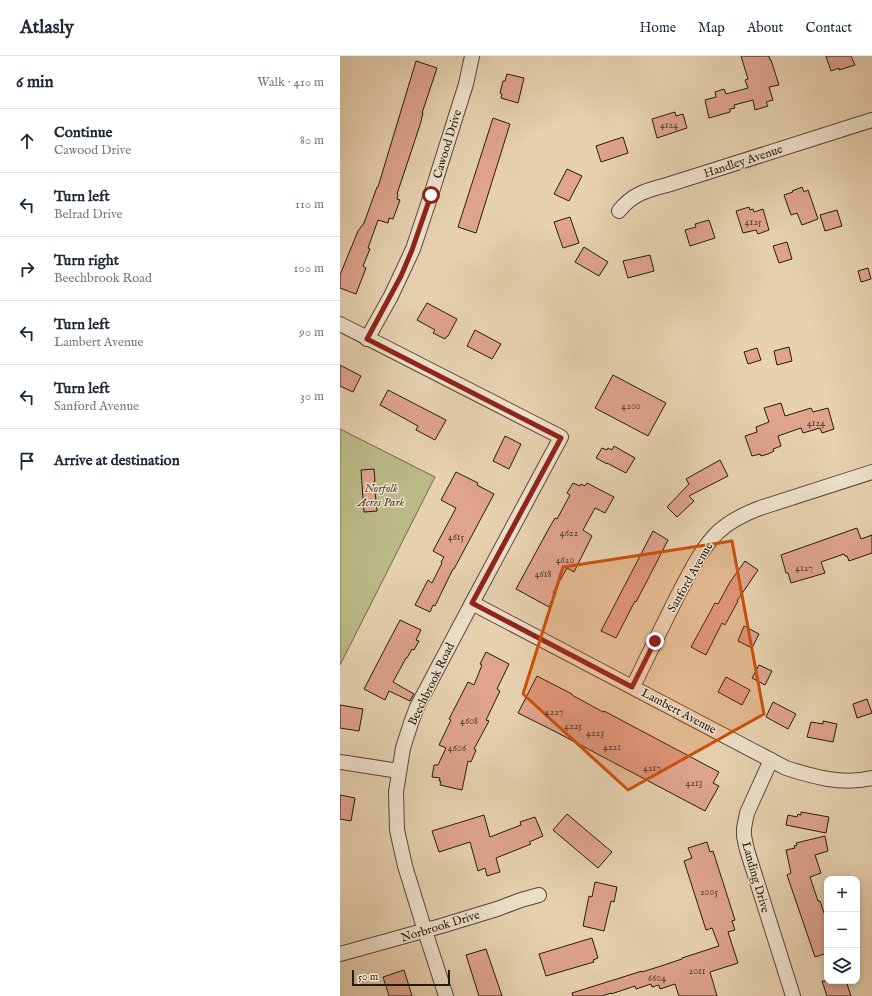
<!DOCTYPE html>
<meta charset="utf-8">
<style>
body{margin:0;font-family:"IM FELL English",serif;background:#f6f6f7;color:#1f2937}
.controls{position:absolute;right:12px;bottom:12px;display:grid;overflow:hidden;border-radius:8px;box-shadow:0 2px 6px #0003}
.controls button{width:36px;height:36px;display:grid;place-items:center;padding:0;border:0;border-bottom:1px solid #e0e1e3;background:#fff;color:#1f2937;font:20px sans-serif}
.scale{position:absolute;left:12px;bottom:10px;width:98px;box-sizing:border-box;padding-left:4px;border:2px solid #261a0f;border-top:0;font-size:11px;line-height:14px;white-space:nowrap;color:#261a0f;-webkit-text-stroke:3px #efe1cc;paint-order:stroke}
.stop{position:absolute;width:12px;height:12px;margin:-9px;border:3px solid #8f2418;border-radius:50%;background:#fff}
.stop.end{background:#8f2418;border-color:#fff;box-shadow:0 1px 4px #0008}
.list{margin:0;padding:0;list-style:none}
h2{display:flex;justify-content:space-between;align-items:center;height:52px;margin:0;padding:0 16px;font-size:17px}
h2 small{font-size:13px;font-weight:400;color:#747a83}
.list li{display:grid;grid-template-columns:26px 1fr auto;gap:12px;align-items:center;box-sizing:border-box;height:64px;padding:0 16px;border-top:1px solid #e0e1e3}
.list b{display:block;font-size:15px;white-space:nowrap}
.list p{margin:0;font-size:13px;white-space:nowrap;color:#747a83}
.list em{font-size:13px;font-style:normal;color:#747a83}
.icon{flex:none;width:22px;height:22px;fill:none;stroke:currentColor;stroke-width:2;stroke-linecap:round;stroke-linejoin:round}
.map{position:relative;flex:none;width:532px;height:940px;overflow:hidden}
header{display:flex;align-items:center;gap:24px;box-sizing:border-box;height:56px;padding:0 20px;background:#fff;border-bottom:1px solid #e0e1e3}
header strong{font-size:19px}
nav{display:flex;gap:22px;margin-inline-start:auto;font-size:14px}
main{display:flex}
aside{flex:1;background:#fff}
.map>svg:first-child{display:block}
</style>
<header>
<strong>Atlasly</strong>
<nav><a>Home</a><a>Map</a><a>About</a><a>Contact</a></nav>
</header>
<main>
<aside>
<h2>6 min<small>Walk · 410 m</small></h2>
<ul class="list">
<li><svg class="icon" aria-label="ahead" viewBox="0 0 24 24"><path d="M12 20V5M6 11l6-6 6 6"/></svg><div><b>Continue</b><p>Cawood Drive</p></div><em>80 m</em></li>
<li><svg class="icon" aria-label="left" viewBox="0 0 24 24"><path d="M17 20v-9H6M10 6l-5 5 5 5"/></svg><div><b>Turn left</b><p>Belrad Drive</p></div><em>110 m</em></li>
<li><svg class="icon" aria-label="right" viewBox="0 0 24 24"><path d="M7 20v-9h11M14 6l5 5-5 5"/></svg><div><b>Turn right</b><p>Beechbrook Road</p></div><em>100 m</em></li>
<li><svg class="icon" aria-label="left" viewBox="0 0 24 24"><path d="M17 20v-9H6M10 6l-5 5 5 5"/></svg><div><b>Turn left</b><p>Lambert Avenue</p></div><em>90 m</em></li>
<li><svg class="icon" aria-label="left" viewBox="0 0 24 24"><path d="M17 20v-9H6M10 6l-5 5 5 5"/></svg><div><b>Turn left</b><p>Sanford Avenue</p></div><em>30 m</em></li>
<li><svg class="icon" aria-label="arrive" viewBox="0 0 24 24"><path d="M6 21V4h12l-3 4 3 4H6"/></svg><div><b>Arrive at destination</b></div></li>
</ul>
</aside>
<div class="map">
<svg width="532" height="940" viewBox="0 0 532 940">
<rect width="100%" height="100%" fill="#e7d1b0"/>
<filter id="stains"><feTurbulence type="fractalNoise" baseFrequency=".005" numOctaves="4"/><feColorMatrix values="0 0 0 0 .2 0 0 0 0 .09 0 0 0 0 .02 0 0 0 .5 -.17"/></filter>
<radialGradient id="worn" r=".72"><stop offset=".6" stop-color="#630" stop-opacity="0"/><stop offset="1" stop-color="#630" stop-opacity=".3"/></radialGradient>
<polygon fill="#bbba87" stroke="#706a4b" points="0,373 95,421 0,609"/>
<g fill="#dfa38e" stroke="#261a0f">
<polygon points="401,0 429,0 430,4 431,4 439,29 429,31 433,44 426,46 428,50 415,54 413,44 394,49 395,52 390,53 390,56 369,62 365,44 376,41 375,36 384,33 386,38 408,32 405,24 408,23"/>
<polygon points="486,0 511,0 515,9 499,14 499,12 491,15"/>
<polygon points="76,5 97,12 82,57 83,57 80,69 57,138 58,139 57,143 60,144 53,163 49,162 48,167 38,164 28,192 30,193 23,210 26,212 16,238 0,232 0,219 18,175 24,167 37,131 38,131"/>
<polygon points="167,18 184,22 178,47 161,42 162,38 160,37 163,25 165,25"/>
<polygon points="335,56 336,60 343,58 347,72 317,82 312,63"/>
<polygon points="153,62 170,68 136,177 118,171"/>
<polygon points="283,81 288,97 261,106 256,90"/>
<polygon points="227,113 242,120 229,145 214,138"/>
<polygon points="462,131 464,136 468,134 478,163 462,169 457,157 451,159 444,139 453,136 452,135"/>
<polygon points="409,151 410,154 413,153 414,156 423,153 429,174 418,178 416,174 403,177 396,155"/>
<polygon points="497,154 502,170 485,175 480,159"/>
<polygon points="230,161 239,187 223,192 214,166"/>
<polygon points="369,164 375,182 350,190 345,174 356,171 355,168"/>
<polygon points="447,186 452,203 439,207 433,190"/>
<polygon points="244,191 268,206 259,220 235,206"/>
<polygon points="310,199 314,215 288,222 283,205"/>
<polygon points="528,212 531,223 521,226 518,215"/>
<polygon points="87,247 117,263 108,280 107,280 105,283 93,277 95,274 77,264"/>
<polygon points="135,274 161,288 152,303 127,290"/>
<polygon points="449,291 452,305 437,309 434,295"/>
<polygon points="417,292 421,304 408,308 404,296"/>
<polygon points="0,309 21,320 13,336 0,330"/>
<polygon points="273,319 326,347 308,380 255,352"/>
<polygon points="48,334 106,364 95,384 76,374 78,370 40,349"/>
<polygon points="441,347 445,360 471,352 473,356 488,352 494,373 482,377 480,372 463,377 461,372 438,380 441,390 433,393 434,395 428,398 421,400 420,398 412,400 405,380 417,376 416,371 429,366 424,352"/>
<polygon points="165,380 181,388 169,413 153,405"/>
<polygon points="274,390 295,402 286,417 267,407 267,408 256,402 262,392 267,394 268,392 272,394"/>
<polygon points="380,404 388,420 349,440 354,445 337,461 327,451 349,428 346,423"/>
<polygon points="34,413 35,425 34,425 37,455 24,456 21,414"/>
<polygon points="116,416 138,427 137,429 154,438 114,513 113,513 95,550 93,549 90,556 75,549 88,524 92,527 102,507 101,506 104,501 93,495 116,452 101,444"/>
<polygon points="233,427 240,430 241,428 245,430 247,427 274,441 265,457 255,452 243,474 252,480 234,516 227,512 213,537 215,539 209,551 176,533 208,474 215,462 217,463 230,439 227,437"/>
<polygon points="517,472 521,483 532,479 532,497 509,505 507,500 505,500 504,498 481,506 485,517 451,527 448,517 446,517 441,499"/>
<polygon points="313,475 328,484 306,527 296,546 295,545 276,582 261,575"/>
<polygon points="405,505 418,514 397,545 398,545 385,569 382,567 366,599 351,591 375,547 378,548 390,526"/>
<polygon points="60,564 81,574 76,584 79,585 74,594 72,593 67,602 66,602 53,626 74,638 70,645 49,635 45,644 24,633"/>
<polygon points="404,570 419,578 412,592 398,585"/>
<polygon points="146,596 169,608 157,633 160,635 146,664 149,665 134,693 136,694 131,706 128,705 122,734 100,729 101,725 99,725 100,722 92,721 94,709 98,709 106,692 99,689 111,664 109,663 128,626 134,629 142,609 140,608"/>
<polygon points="419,609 432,615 425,629 412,622"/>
<polygon points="197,620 232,638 232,639 263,656 264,655 379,716 373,727 379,730 365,755 214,675 178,657"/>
<polygon points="386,621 410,634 402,649 378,636"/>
<polygon points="527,643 532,657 517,662 513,648"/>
<polygon points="433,646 456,658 448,673 426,661"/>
<polygon points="0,649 23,653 19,675 0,672"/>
<polygon points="483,665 497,668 493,686 467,681 471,666 483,668"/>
<polygon points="0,739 15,742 11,765 0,763"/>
<polygon points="461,756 489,761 486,777 446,769 448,759 457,761 458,758 461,759"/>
<polygon points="227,758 272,796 258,812 213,774"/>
<polygon points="144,759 150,781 181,769 180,766 195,761 203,780 189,786 191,788 156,802 160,816 147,820 145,812 138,815 130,786 99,796 92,775"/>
<polygon points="485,780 488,795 475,799 481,817 470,821 478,845 480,845 487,866 487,897 475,901 447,819 451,817 446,794 455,792 454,790 457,789 456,787"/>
<polygon points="367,786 370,796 373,795 395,864 392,865 395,874 388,876 398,907 370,916 377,940 339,940 335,928 320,933 319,929 312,931 311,928 296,933 295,930 271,938 271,937 262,940 233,940 232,937 302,915 302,916 321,910 342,903 342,902 379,890 372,872 366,874 344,805 352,802 348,792"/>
<polygon points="255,826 277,831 274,846 271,845 264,875 243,870 249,840 252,841"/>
<polygon points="252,882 258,902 253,904 254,906 206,920 199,898"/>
<polygon points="146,893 160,934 162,940 139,940 126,899"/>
<polygon points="64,914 72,940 49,940 43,921"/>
<polygon points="482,925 506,925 511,940 487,940"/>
</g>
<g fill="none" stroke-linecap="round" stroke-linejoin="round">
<defs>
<g id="minor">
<path d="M 279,155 C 292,138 307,134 327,129 L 532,64"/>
<polyline points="0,268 221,381 132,547 77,651 71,667 63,692 56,736 57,774 65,810 85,875 106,940"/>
<polyline points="27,283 51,240 73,193 91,139 126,28 132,0"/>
<path d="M 132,547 L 446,712 C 474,721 502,729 532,722"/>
<path d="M 293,631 C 308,599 324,567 340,535 C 351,515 361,493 378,476 C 390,465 404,458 420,452 L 532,416"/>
<polyline points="431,704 407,757 404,772 404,780 407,794 453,940"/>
<polyline points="0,706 59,715"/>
<polyline points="0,898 101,870 157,853 181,844 199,839"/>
</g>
</defs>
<use href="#minor" stroke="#564837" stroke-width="16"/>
<use href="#minor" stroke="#efe1cc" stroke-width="14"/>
</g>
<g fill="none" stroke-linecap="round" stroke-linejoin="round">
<polyline stroke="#8f2418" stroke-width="5" points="91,139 72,194 61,220 27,283 221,382 132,547 292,631 315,585"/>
</g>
<path fill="#cb500c" fill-opacity="0.2" stroke="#cb500c" stroke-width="3" stroke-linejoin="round" d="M 392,485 L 424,658 L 288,734 L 183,638 L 223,511 Z"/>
<g text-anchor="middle" stroke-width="3" stroke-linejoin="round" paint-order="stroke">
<g font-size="10" fill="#543c2f">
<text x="329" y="72">4124</text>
<text x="413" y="169">4125</text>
<text x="291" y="353">4200</text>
<text x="476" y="370">4124</text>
<text x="229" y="480">4622</text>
<text x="116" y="484">4615</text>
<text x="225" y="507">4620</text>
<text x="464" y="515">4127</text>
<text x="203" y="521">4618</text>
<text x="214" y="659">4227</text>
<text x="129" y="668">4608</text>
<text x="233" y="673">4225</text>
<text x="255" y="680">4223</text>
<text x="272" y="694">4221</text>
<text x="117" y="695">4606</text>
<text x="312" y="715">4217</text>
<text x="354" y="730">4213</text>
<text x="369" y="839">2005</text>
<text x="357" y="918">2011</text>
<text x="317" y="925">6604</text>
</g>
<g font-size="12" fill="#261a0f" stroke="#efe1cc">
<text transform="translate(107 88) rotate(-73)" y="4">Cawood Drive</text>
<text transform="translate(403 105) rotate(-18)" y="4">Handley Avenue</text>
<text transform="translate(350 521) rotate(-60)" y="4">Sanford Avenue</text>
<text transform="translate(91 628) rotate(-64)" y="4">Beechbrook Road</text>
<text transform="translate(339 655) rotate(28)" y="4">Lambert Avenue</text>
<text transform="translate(416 821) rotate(74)" y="4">Landing Drive</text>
<text transform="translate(100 870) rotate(-17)" y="4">Norbrook Drive</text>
</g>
<g font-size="12" font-style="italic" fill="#534a33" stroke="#efe1cc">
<text x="41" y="436">Norfolk<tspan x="41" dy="14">Acres Park</tspan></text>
</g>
</g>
<rect width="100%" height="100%" filter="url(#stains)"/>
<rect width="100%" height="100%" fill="url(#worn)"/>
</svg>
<div class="controls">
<button>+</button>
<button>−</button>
<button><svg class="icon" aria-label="layers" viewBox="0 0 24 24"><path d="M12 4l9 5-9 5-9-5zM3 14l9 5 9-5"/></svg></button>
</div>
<div class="scale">50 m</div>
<div class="stop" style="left:91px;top:139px"></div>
<div class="stop end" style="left:315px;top:585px"></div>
</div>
</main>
